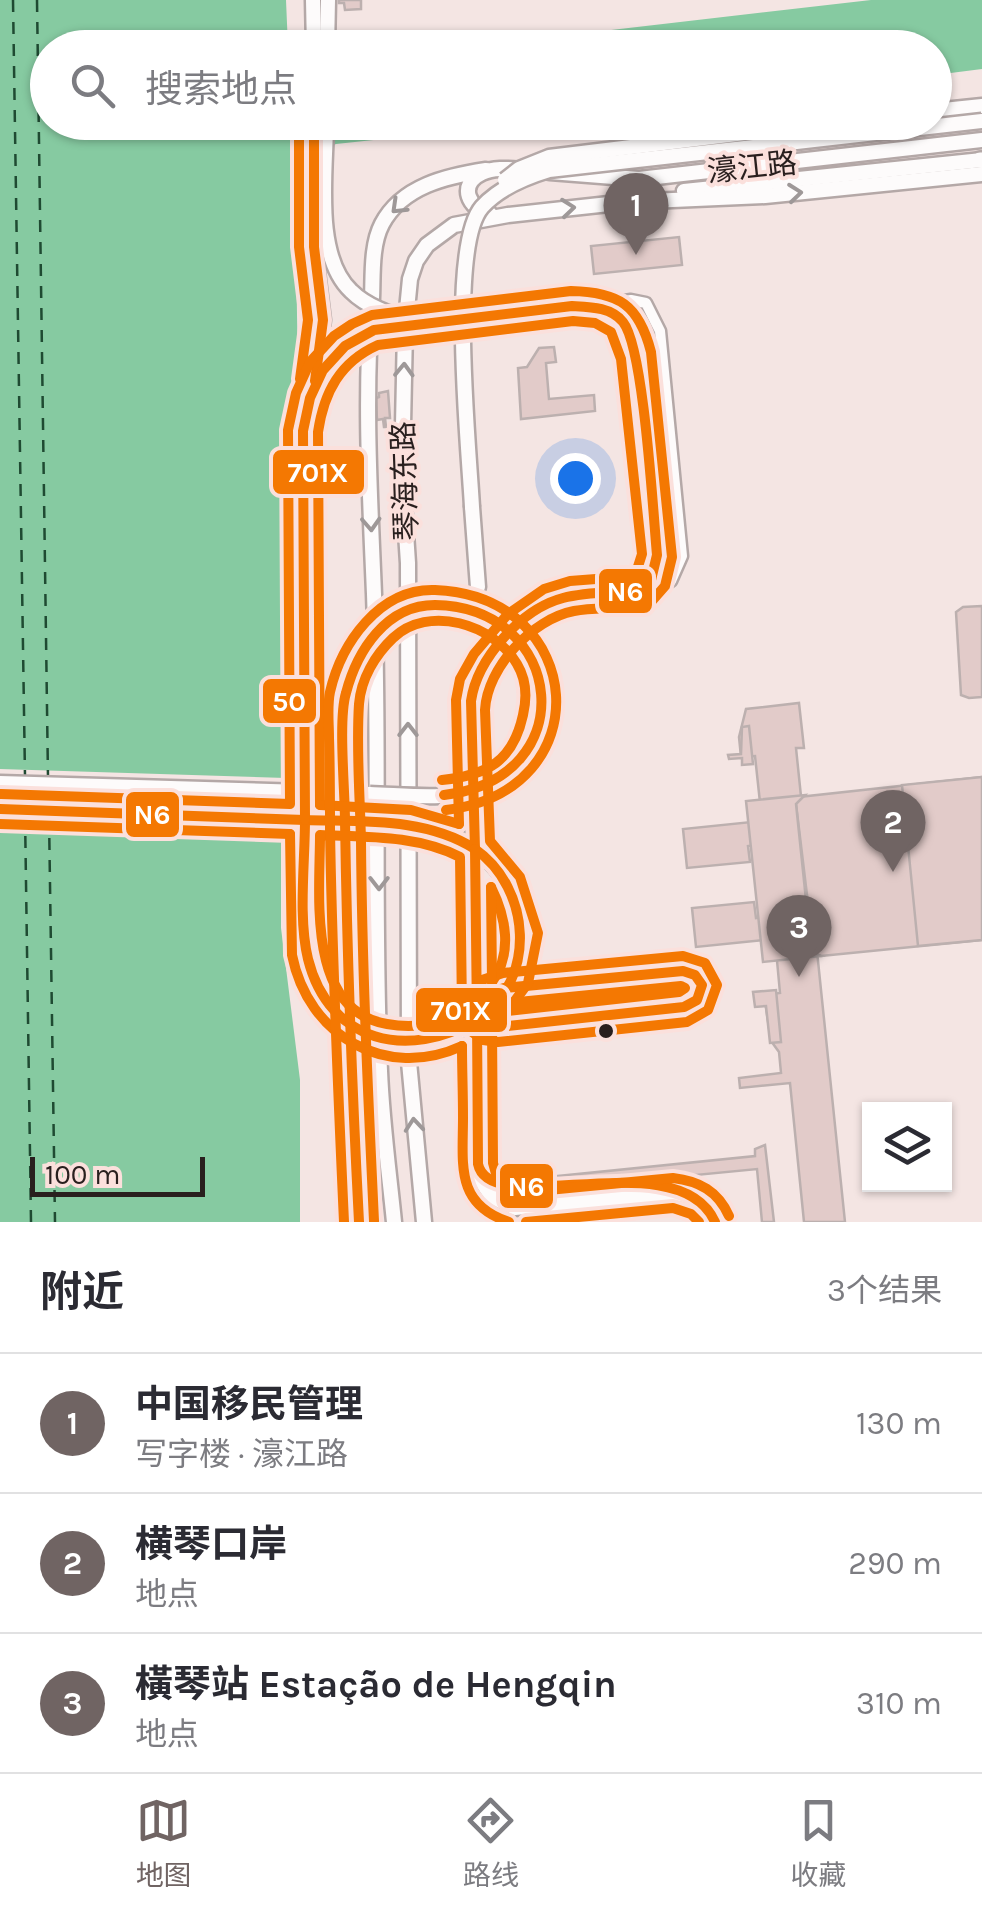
<!DOCTYPE html>
<html lang="zh">
<meta charset="utf-8">
<style>
body{margin:0;font-family:Karla,"Noto Sans SC",sans-serif;background:#f2f2f3;color:#2b2b33}
.controls{position:absolute;right:30px;bottom:30px;display:grid;overflow:hidden;border-radius:0px;box-shadow:0 2px 8px #0004}
.controls button{width:90px;height:90px;display:grid;place-items:center;padding:0;border:0;border-bottom:2px solid #e1e1e2;background:#fff;color:#2b2b33;font:50px sans-serif}
.scale{position:absolute;left:30px;bottom:25px;width:175px;box-sizing:border-box;padding-left:10px;border:5px solid #291f1e;border-top:0;font-size:28px;line-height:35px;white-space:nowrap;color:#291f1e;-webkit-text-stroke:8px #fbe0dc;paint-order:stroke}
.you{position:absolute;left:575px;top:478px;width:35px;height:35px;margin:-25px;border:8px solid #fff;border-radius:50%;background:#1a73e8;box-shadow:0 0 0 15px #1a73e833}
.badge{display:grid;place-items:center;width:65px;height:65px;border-radius:50%;background:#706463;color:#fff;font-size:32px;font-weight:700}
.pin{position:absolute;translate:-50% -82px;filter:drop-shadow(0 2px 5px #0008)}
.pin::after{content:'';position:absolute;top:52px;width:35px;height:30px;background:inherit;clip-path:polygon(0 0,100% 0,50% 100%)}
.list{margin:0;padding:0;list-style:none}
h2{display:flex;justify-content:space-between;align-items:center;height:130px;margin:0;padding:0 40px;font-size:42px}
h2 small{font-size:32px;font-weight:400;color:#7c7c81}
.list li{display:grid;grid-template-columns:65px 1fr auto;gap:30px;align-items:center;box-sizing:border-box;height:140px;padding:0 40px;border-top:2px solid #e1e1e2}
.list b{display:block;font-size:38px;white-space:nowrap}
.list p{margin:0;font-size:32px;white-space:nowrap;color:#7c7c81}
.list em{font-size:32px;font-style:normal;color:#7c7c81}
.icon{flex:none;width:55px;height:55px;fill:none;stroke:currentColor;stroke-width:2;stroke-linecap:round;stroke-linejoin:round}
.map{position:relative;flex:none;width:982px;height:1222px;overflow:hidden}
.search{position:absolute;background:#fff;box-shadow:0 2px 8px #0004;left:30px;right:30px;top:30px;height:110px;display:flex;align-items:center;gap:25px;box-sizing:border-box;padding:0 35px;border-radius:55px;color:#7c7c81;font-size:38px}
.sheet{height:550px;background:#fff}
nav{display:flex;justify-content:space-around;align-items:center;box-sizing:border-box;height:140px;border-top:2px solid #e1e1e2;background:#fff;font-size:28px;color:#7c7c81}
nav a{display:grid;justify-items:center;gap:5px}
nav .on{color:#706463}
.map>svg:first-child{display:block}
</style>
<div class="map">
<svg width="982" height="1222" viewBox="0 0 982 1222">
<rect width="100%" height="100%" fill="#f4e5e3"/>
<g fill="#86caa1">
<path d="M 0,0 L 286,0 L 288,47 L 48,48 L 48,122 L 533,123 L 336,144 C 314,153 300,160 295,185 L 298,379 L 281,683 L 281,928 L 300,1080 L 300,1222 L 0,1222 Z"/>
<polygon points="871,0 982,0 982,69 935,75 934,48 464,47"/>
</g>
<polygon fill="#f4e5e3" points="0,769 286,778 286,832 0,822"/>
<g fill="none" stroke-linecap="round" stroke-linejoin="round">
<g stroke="#1f4a32" stroke-width="2.5" stroke-dasharray="12 10" stroke-linecap="butt">
<polyline points="13,0 25,776"/>
<polyline points="37,0 48,778"/>
<polyline points="25,789 25,806"/>
<polyline points="25,814 31,1222"/>
<polyline points="49,816 55,1222"/>
</g>
</g>
<g fill="#e2cbc9" stroke="#bcb0af" stroke-width="2.5">
<polygon points="339,0 361,0 361,9 345,10 344,3 339,3"/>
<polygon points="679,237 682,265 594,274 591,246"/>
<polygon points="554,347 556,362 546,363 549,399 594,395 595,411 521,419 518,368 527,367 539,348"/>
<polygon points="388,391 390,418 385,418 386,427 384,427 383,419 377,420 376,398 379,397 379,393"/>
<polygon points="982,606 982,697 969,698 961,695 956,612 963,607"/>
<polygon points="799,703 804,748 796,748 845,1222 804,1222 790,1083 740,1088 739,1078 781,1073 779,1052 771,1041 764,995 780,993 775,939 696,947 692,908 754,902 756,918 772,916 765,844 748,846 750,862 687,868 683,829 762,821 755,756 741,757 739,737 746,709"/>
<polygon points="749,726 753,764 742,765 742,758 729,759 728,755 741,754 742,727"/>
<polygon points="982,777 982,940 821,956 814,953 796,804 799,797"/>
<polygon points="982,777 982,940 918,946 902,785"/>
<polygon points="805,795 796,804 811,948 814,953 821,956 763,962 746,801"/>
<polygon points="776,990 781,1042 770,1043 766,1006 755,1007 753,992"/>
<polygon points="765,1145 774,1222 762,1222 757,1169 510,1193 509,1181 755,1156 755,1149"/>
</g>
<g fill="none" stroke-linecap="round" stroke-linejoin="round">
<defs>
<polyline id="minor" points="594,306 631,300 646,303 660,331 682,556 671,581 655,589 642,590"/>
<g id="secondary">
<polyline points="313,0 314,48"/>
<polyline points="327,48 328,0"/>
<polyline points="934,111 982,106"/>
<polyline points="550,172 639,179 982,140"/>
<polyline points="684,191 982,160"/>
<path d="M 490,214 C 469,209 457,185 482,173 C 494,167 510,169 524,170"/>
<path d="M 572,306 C 613,306 628,315 636,356 L 657,555 L 651,580 L 642,590 L 564,598 L 540,607 L 515,629 L 483,668 L 474,683 L 471,706 L 480,1179 L 492,1197 L 515,1208 L 674,1193 C 694,1196 708,1202 715,1222"/>
<polyline points="472,507 478,587"/>
<polyline points="310,662 345,796 349,1072 359,1222"/>
<polyline points="0,783 370,794"/>
<polyline points="0,809 369,822"/>
<polyline points="305,887 303,431 305,412 315,381 323,320 314,247 314,122"/>
<path d="M 394,1222 C 389,1172 382,1122 380,1071 C 373,912 380,753 374,594 C 370,495 364,398 372,298 C 373,275 371,245 382,224 C 402,186 447,176 486,170"/>
<polyline points="424,1222 409,1062 408,563 402,472 405,330 410,279 416,261 427,245 454,225 508,215 627,202 765,196 982,174"/>
</g>
<polyline id="primary" points="980,160 982,160"/>
</defs>
<use href="#minor" stroke="#b4a8a7" stroke-width="15"/>
<use href="#secondary" stroke="#b4a8a7" stroke-width="19"/>
<use href="#primary" stroke="#b4a8a7" stroke-width="20"/>
<use href="#minor" stroke="#fdfbfb" stroke-width="10"/>
<use href="#secondary" stroke="#fdfbfb" stroke-width="14"/>
<use href="#primary" stroke="#fdfbfb" stroke-width="15"/>
<defs>
<g id="secondary-bridge">
<path d="M 326,122 C 326,171 313,255 351,291 C 368,308 393,315 415,322"/>
<polyline points="505,180 519,169 549,157 836,122"/>
<path d="M 315,381 C 329,357 347,340 374,330 L 572,306"/>
<path d="M 472,507 C 469,449 448,246 482,207 C 499,188 526,177 549,170 L 982,121"/>
<path d="M 345,796 C 344,755 336,706 351,667 C 396,545 580,618 536,734 C 526,758 509,778 484,788 C 449,801 407,795 370,794"/>
<path d="M 305,887 C 305,911 303,938 309,963 C 349,1120 585,1022 507,884 C 478,833 422,824 369,822"/>
</g>
</defs>
<use href="#secondary-bridge" stroke="#b4a8a7" stroke-width="19" stroke-linecap="butt"/>
<use href="#secondary-bridge" stroke="#fdfbfb" stroke-width="14"/>
<defs>
<g id="bus-1">
<polyline points="314,122 314,247 323,320 315,381"/>
<polyline points="0,809 305,820"/>
<path d="M 305,820 C 361,822 425,817 475,849"/>
<path d="M 305,820 C 305,862 298,918 308,959 C 329,1043 409,1061 477,1019"/>
<path d="M 305,820 L 303,431 L 310,398 L 323,370 L 345,346 L 374,330 L 572,306 C 590,307 611,307 623,322 C 644,348 653,513 657,555 L 651,580 L 642,590 C 616,593 588,591 563,598 C 521,609 477,659 471,701 L 475,849"/>
<path d="M 475,849 C 531,888 538,981 477,1019"/>
<polyline points="475,849 477,1019"/>
<polyline points="477,1017 489,1026 498,1027 684,1007 697,1000 702,985 695,975 683,971 504,988 484,995"/>
<path d="M 477,1019 L 478,1164 C 490,1222 679,1140 715,1222"/>
<path d="M 359,1222 C 352,1088 347,955 345,821 C 345,791 338,719 346,693 C 357,651 386,605 435,605 C 565,607 585,778 444,795"/>
</g>
<g id="bus-2">
<polyline points="299,122 299,247 308,320 300,379"/>
<path d="M 320,805 L 318,432 C 324,392 340,362 378,345 L 573,321 L 595,323 L 611,332 L 621,359 L 642,554 L 635,576 L 570,581 L 544,589 L 508,614 L 474,654 L 460,679 L 456,700 L 459,824"/>
<polyline points="0,824 290,834"/>
<path d="M 320,835 C 367,837 417,835 460,857 L 462,1010 C 439,1025 414,1029 387,1024 C 306,1011 320,895 320,835 Z"/>
<path d="M 491,887 C 506,917 513,953 492,982"/>
<polyline points="468,1029 483,1040 498,1042 687,1022 708,1010 717,985 705,963 683,956 503,973 479,981"/>
<path d="M 462,1046 C 462,1069 463,1093 463,1117 C 463,1165 455,1204 509,1222"/>
<path d="M 374,1221 C 368,1094 362,968 361,841 C 360,796 356,749 359,704 C 361,679 375,655 393,638 C 428,604 494,624 517,664 C 526,679 527,698 523,715 C 513,761 488,775 442,780"/>
<polyline points="526,1222 673,1208 691,1214 699,1222"/>
</g>
<g id="bus-3">
<path d="M 1,794 L 290,804 L 288,430 L 296,393 L 310,362 L 334,336 L 352,324 L 372,315 L 571,291 C 619,292 639,305 651,352 L 672,557 L 665,586 L 651,602 C 627,611 599,606 574,611 C 532,619 487,668 485,710 L 490,841 L 520,877 L 538,933 L 528,983 L 500,1021 L 492,1027 L 493,1163 L 498,1181 L 517,1193 L 673,1178 C 699,1181 718,1191 729,1216"/>
<polyline points="320,805 411,810 459,824"/>
<path d="M 290,834 L 292,955 C 308,1036 386,1081 462,1046"/>
<polyline points="491,887 492,982"/>
<polygon points="681,986 685,988 679,992 498,1012 491,1009 507,1003"/>
<path d="M 344,1222 C 338,1091 332,960 330,829 C 330,798 330,768 329,738 C 329,723 327,706 330,692 C 341,644 379,588 435,590 C 587,596 602,791 446,810"/>
</g>
</defs>
<use href="#bus-1" stroke="#fbe0dc" stroke-width="18"/>
<use href="#bus-2" stroke="#fbe0dc" stroke-width="18"/>
<use href="#bus-3" stroke="#fbe0dc" stroke-width="18"/>
<use href="#bus-1" stroke="#f47802" stroke-width="10"/>
<use href="#bus-2" stroke="#f47802" stroke-width="10"/>
<use href="#bus-3" stroke="#f47802" stroke-width="10"/>
</g>
<defs><path id="oneway-chevron" d="M-2-3.5L2.5 0L-2 3.5" fill="none" stroke-width="1.6" stroke-linecap="round" stroke-linejoin="round" transform="scale(2.5)"/></defs>
<g stroke="#9e9898">
<use href="#oneway-chevron" transform="translate(795 193) rotate(-6)"/>
<use href="#oneway-chevron" transform="translate(398 207) rotate(136)"/>
<use href="#oneway-chevron" transform="translate(568 208) rotate(-6)"/>
<use href="#oneway-chevron" transform="translate(404 370) rotate(-88)"/>
<use href="#oneway-chevron" transform="translate(371 524) rotate(87)"/>
<use href="#oneway-chevron" transform="translate(408 730) rotate(-90)"/>
<use href="#oneway-chevron" transform="translate(379 883) rotate(90)"/>
<use href="#oneway-chevron" transform="translate(414 1125) rotate(-95)"/>
</g>
<circle fill="#291f1e" stroke="#fbe0dc" stroke-width="4" cx="606" cy="1031" r="9"/>
<g text-anchor="middle" stroke-width="8" stroke-linejoin="round" paint-order="stroke">
<g font-size="30" fill="#291f1e" stroke="#fbe0dc">
<text transform="translate(752 167) rotate(-6)" y="10">濠江路</text>
<text transform="translate(405 481) rotate(-92)" y="10">琴海东路</text>
</g>
</g>
<g stroke="#fbe0dc" stroke-width="4">
<rect x="271" y="448" width="95" height="48" rx="10" fill="#f47802"/>
<rect x="597" y="567" width="57" height="48" rx="10" fill="#f47802"/>
<rect x="261" y="677" width="57" height="48" rx="10" fill="#f47802"/>
<rect x="124" y="790" width="57" height="49" rx="10" fill="#f47802"/>
<rect x="414" y="986" width="95" height="48" rx="10" fill="#f47802"/>
<rect x="498" y="1162" width="57" height="48" rx="10" fill="#f47802"/>
</g>
<g font-size="28" text-anchor="middle" font-weight="bold" fill="#fff">
<text x="318" y="482">701X</text>
<text x="625" y="601">N6</text>
<text x="289" y="711">50</text>
<text x="152" y="824">N6</text>
<text x="461" y="1020">701X</text>
<text x="526" y="1196">N6</text>
</g>
</svg>
<div class="controls">
<button><svg class="icon" aria-label="layers" viewBox="0 0 24 24"><path d="M12 4l9 5-9 5-9-5zM3 14l9 5 9-5"/></svg></button>
</div>
<div class="scale">100 m</div>
<div class="you"></div>
<div class="pin badge" style="left:636px;top:255px">1</div>
<div class="pin badge" style="left:893px;top:872px">2</div>
<div class="pin badge" style="left:799px;top:977px">3</div>
<div class="search"><svg class="icon" aria-label="search" viewBox="0 0 24 24"><circle cx="10" cy="10" r="6"/><path d="M15 15l6 6"/></svg>搜索地点</div>
</div>
<section class="sheet">
<h2>附近<small>3个结果</small></h2>
<ul class="list">
<li><span class="badge">1</span><div><b>中国移民管理</b><p>写字楼 · 濠江路</p></div><em>130 m</em></li>
<li><span class="badge">2</span><div><b>横琴口岸</b><p>地点</p></div><em>290 m</em></li>
<li><span class="badge">3</span><div><b>橫琴站 Estação de Hengqin</b><p>地点</p></div><em>310 m</em></li>
</ul>
</section>
<nav>
<a class="on"><svg class="icon" aria-label="map" viewBox="0 0 24 24"><path d="M3 6l6-2 6 2 6-2v14l-6 2-6-2-6 2zM9 4v14M15 6v14"/></svg>地图</a>
<a><svg class="icon" aria-label="directions" viewBox="0 0 24 24"><path d="M12 3l9 9-9 9-9-9zM9 14v-3h6M13 9l2 2-2 2"/></svg>路线</a>
<a><svg class="icon" aria-label="saved" viewBox="0 0 24 24"><path d="M7 4h10v16l-5-4-5 4z"/></svg>收藏</a>
</nav>
